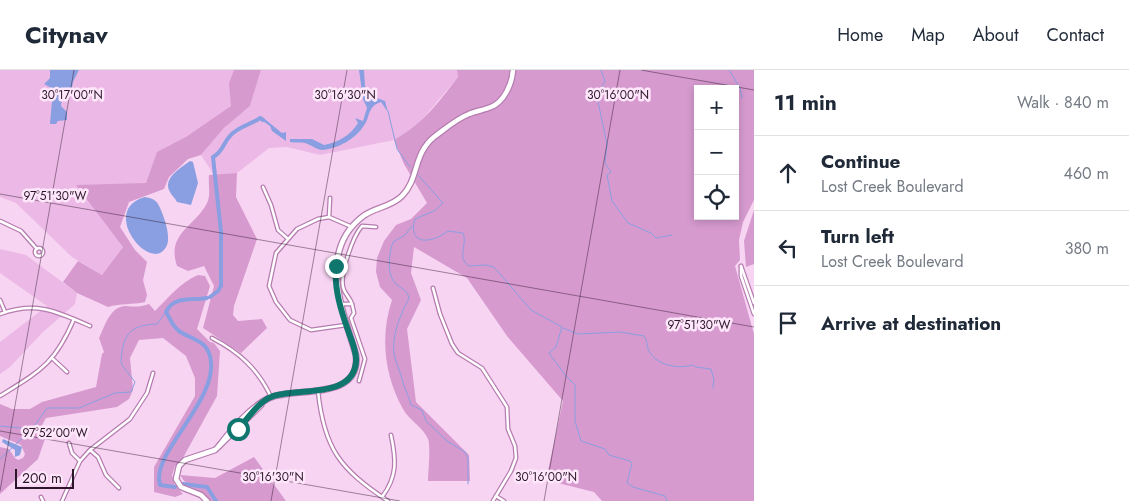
<!DOCTYPE html>
<meta charset="utf-8">
<style>
body{margin:0;font-family:Jost,sans-serif;background:#f6f6f7;color:#1f2937}
.controls{position:absolute;right:15px;top:15px;display:grid;overflow:hidden;border-radius:0px;box-shadow:0 2px 8px #0003}
.controls button{width:45px;height:45px;display:grid;place-items:center;padding:0;border:0;border-bottom:1px solid #e0e1e3;background:#fff;color:#1f2937;font:25px sans-serif}
.scale{position:absolute;left:15px;bottom:12px;width:59px;box-sizing:border-box;padding-left:5px;border:2px solid #2c172a;border-top:0;font-size:14px;line-height:18px;white-space:nowrap;color:#2c172a;-webkit-text-stroke:4px #fee6fb;paint-order:stroke}
.stop{position:absolute;width:15px;height:15px;margin:-11px;border:4px solid #0f766e;border-radius:50%;background:#fff}
.stop.end{background:#0f766e;border-color:#fff;box-shadow:0 1px 5px #0008}
.list{margin:0;padding:0;list-style:none}
h2{display:flex;justify-content:space-between;align-items:center;height:65px;margin:0;padding:0 20px;font-size:21px}
h2 small{font-size:16px;font-weight:400;color:#747a83}
.list li{display:grid;grid-template-columns:32px 1fr auto;gap:15px;align-items:center;box-sizing:border-box;height:75px;padding:0 20px;border-top:1px solid #e0e1e3}
.list b{display:block;font-size:19px;white-space:nowrap}
.list p{margin:0;font-size:16px;white-space:nowrap;color:#747a83}
.list em{font-size:16px;font-style:normal;color:#747a83}
.icon{flex:none;width:28px;height:28px;fill:none;stroke:currentColor;stroke-width:2;stroke-linecap:round;stroke-linejoin:round}
.map{position:relative;flex:none;width:754px;height:431px;overflow:hidden}
header{display:flex;align-items:center;gap:30px;box-sizing:border-box;height:70px;padding:0 25px;background:#fff;border-bottom:1px solid #e0e1e3}
header strong{font-size:24px}
nav{display:flex;gap:28px;margin-inline-start:auto;font-size:18px}
main{display:flex}
aside{flex:1;background:#fff}
.map>svg:first-child{display:block}
</style>
<header>
<strong>Citynav</strong>
<nav><a>Home</a><a>Map</a><a>About</a><a>Contact</a></nav>
</header>
<main>
<div class="map">
<svg width="754" height="431" viewBox="0 0 754 431">
<rect width="100%" height="100%" fill="#f8d4f3"/>
<g fill="#ecb9e6">
<polygon points="0,0 253,0 236,42 142,119 117,136 123,177 102,205 72,187 16,133 0,127"/>
<polygon points="261,0 457,0 458,7 414,59 394,70 320,85 287,77 269,78 237,103 214,105 201,85 224,58 250,36"/>
<polygon points="0,179 26,185 77,223 75,234 42,263 10,297 0,304 0,272 47,236 0,203"/>
</g>
<g fill="#d69acf" fill-rule="evenodd">
<path d="M 234,0 L 261,0 L 250,36 L 224,58 L 201,85 L 188,89 L 169,107 L 164,119 L 129,132 L 120,157 L 135,180 L 147,192 L 143,210 L 147,225 L 145,232 C 132,235 121,233 108,237 L 77,223 L 63,212 L 78,191 L 102,205 L 123,177 L 76,115 L 146,113 L 157,82 L 186,67 L 231,36 L 229,13 Z"/>
<path d="M 457,0 L 754,0 L 754,130 L 743,152 L 739,170 L 740,190 L 735,196 L 754,264 L 754,431 L 602,431 L 594,422 L 546,410 L 563,331 L 507,266 L 467,208 L 414,177 L 411,203 L 421,230 L 407,259 L 416,332 L 469,385 L 470,411 L 428,411 C 428,402 431,377 428,369 C 423,357 409,350 403,339 C 384,305 380,266 392,230 L 380,217 L 376,202 L 377,188 L 384,171 L 396,155 L 411,149 L 427,133 L 404,94 L 394,70 C 424,53 437,34 458,7 ZM 698,19 L 735,19 L 735,146 L 698,146 Z"/>
<path d="M 237,103 L 236,127 L 257,169 L 234,236 L 233,245 L 238,251 L 262,249 L 267,258 L 241,283 L 203,258 L 214,216 L 204,196 L 188,201 L 177,196 C 166,163 195,157 207,133 C 211,126 208,113 209,105 Z"/>
<polygon points="754,140 754,194 746,197 744,171"/>
<path d="M 198,205 L 205,206 L 210,216 L 197,259 L 210,272 L 214,273 L 220,281 L 217,326 L 184,386 L 175,396 L 172,405 L 175,415 L 183,424 L 175,427 L 154,422 L 154,397 L 195,326 L 195,308 L 186,286 L 163,268 L 139,270 L 130,288 L 133,320 L 129,329 L 117,337 L 46,348 L 41,357 L 46,366 L 38,389 L 0,424 L 0,377 L 9,379 L 15,388 L 18,390 L 23,388 L 25,384 L 21,375 L 0,366 L 0,334 L 12,339 L 30,339 L 42,332 L 96,317 L 102,284 L 104,282 L 99,268 C 105,256 110,236 126,236 C 136,237 140,237 149,234 L 155,241 C 168,228 181,212 198,205 Z"/>
<path d="M 254,387 L 286,431 L 210,431 C 199,416 191,423 180,405 L 215,408 Z"/>
</g>
<g fill="#8a9fe1">
<polygon points="50,0 79,0 73,12 72,18 63,22 61,36 67,42 67,50 58,51 56,54 50,54 53,19 44,14 50,8"/>
<path d="M 359,0 L 364,0 L 365,16 L 369,25 L 385,31 L 388,42 L 381,32 C 371,35 370,41 367,50 C 360,66 341,78 323,80 C 316,80 312,75 305,73 C 301,72 294,73 290,72 L 290,69 L 312,69 L 324,75 C 338,72 350,66 358,53 L 355,48 L 363,51 L 367,38 L 363,29 Z"/>
<polygon points="261,46 282,63 286,62 286,71 272,61 270,56 260,49"/>
<path d="M 190,91 L 193,92 L 198,113 L 191,135 L 177,132 C 175,128 172,126 170,122 C 162,108 181,98 190,91 Z"/>
<path d="M 145,127 C 150,128 155,129 158,134 C 163,143 171,165 167,175 C 153,208 97,140 145,127 Z"/>
<polygon points="3,369 22,377 20,385 15,387 15,380 2,372"/>
</g>
<g fill="none" stroke-linecap="round" stroke-linejoin="round">
<g stroke="#8a9fe1" stroke-width="1">
<polyline points="601,0 605,11 597,27 607,74 605,93 611,102 607,105 612,131 628,153 651,163 656,168 672,165"/>
<polyline points="729,0 740,18 742,28"/>
<polyline points="388,41 397,79 410,97"/>
<path d="M 417,104 L 443,133 L 434,141 L 415,149 C 407,177 433,173 448,161 L 463,163 C 468,175 456,187 469,196 L 486,195 L 494,197 L 531,240 L 562,257 L 556,277 L 549,283 L 566,306 L 575,315 L 575,351 L 581,371 L 605,379 L 609,385 L 630,391 L 632,393 L 627,413 L 633,417 L 665,426 L 667,431"/>
<path d="M 412,156 L 405,165 L 393,172 C 389,184 386,204 396,214 C 402,219 407,220 409,228 C 400,246 390,268 395,288 C 397,295 400,301 402,309 C 404,318 409,326 411,335 L 422,340 L 426,351 L 447,371 L 465,382 L 468,389 L 468,414"/>
<path d="M 563,258 L 578,264 L 620,262 L 644,266 C 648,271 646,276 649,281 C 657,296 678,299 693,295 L 696,297 L 711,299 L 714,310 L 713,318"/>
<polyline points="0,356 31,359"/>
<path d="M 15,375 L 33,358 L 47,338 L 79,338 L 115,323 L 131,322 L 135,312 L 122,295 L 121,291 C 123,264 130,255 157,254 L 166,242"/>
<polyline points="0,389 12,378"/>
</g>
<g stroke="#8a9fe1" stroke-width="4">
<path d="M 210,227 L 218,221 L 221,216 L 221,162 L 213,87 C 223,82 223,73 230,66 C 238,56 253,54 260,48 L 263,50"/>
<polyline points="183,414 207,417 216,431"/>
<path d="M 175,417 L 160,415 C 149,383 225,326 209,283 C 204,270 189,268 179,261 C 172,256 170,248 166,242 C 174,225 192,231 207,228"/>
</g>
<defs>
<g id="street">
<polyline points="263,117 271,135 278,160 287,168"/>
<polyline points="329,147 330,128"/>
<polyline points="0,151 21,161 37,179"/>
<circle cx="39" cy="182" r="4"/>
<polyline points="741,196 741,206 754,244"/>
<polyline points="741,196 754,233"/>
<polyline points="433,218 440,244 452,274 458,283 482,298 507,337 508,359 515,376 516,388 511,401 493,431"/>
<polyline points="0,230 5,242"/>
<path d="M 342,234 L 352,234 C 350,228 346,225 344,220 C 338,207 353,166 362,156 L 376,157"/>
<polyline points="352,234 354,243 351,248 365,289 359,311"/>
<path d="M 0,244 C 36,231 56,241 90,256"/>
<polyline points="346,255 311,260 290,250 276,232 269,216 276,183 297,159 318,149 329,147 352,157"/>
<path d="M 212,268 C 239,282 258,299 271,327"/>
<polyline points="53,289 67,302"/>
<path d="M 318,321 C 324,379 340,399 388,431"/>
<path d="M 0,326 C 40,301 55,294 74,249"/>
<polyline points="69,373 72,383 80,391"/>
<polyline points="90,380 98,387 106,405 119,418"/>
<polyline points="496,426 504,431"/>
<polyline points="41,427 43,431"/>
<path d="M 382,427 C 398,406 396,389 391,365"/>
<polyline points="62,431 80,391 90,380 130,349 147,323 153,303"/>
</g>
<g id="secondary">
<path d="M 219,376 C 232,359 249,338 269,328 C 295,316 361,332 356,285 C 343,241 317,182 362,147 C 374,137 390,138 402,126 C 419,109 413,84 434,67 C 445,59 456,49 469,44 C 476,41 484,40 491,37 C 504,32 512,14 513,0"/>
<polyline points="207,431 201,425 181,417 176,409 179,396 185,390 215,380 261,335"/>
</g>
</defs>
<use href="#street" stroke="#b57daf" stroke-width="5"/>
<use href="#secondary" stroke="#b57daf" stroke-width="7"/>
<use href="#street" stroke="#fff" stroke-width="2.5"/>
<use href="#secondary" stroke="#fff" stroke-width="4.5"/>
</g>
<g fill="none" stroke-linecap="round" stroke-linejoin="round">
<path stroke="#0f766e" stroke-width="6" d="M 238,359 C 247,350 258,332 271,327 C 294,317 353,330 356,292 C 357,282 352,272 349,263 C 341,241 334,219 336,196"/>
</g>
<path fill="none" stroke="#2c172a" stroke-width="1" stroke-opacity="0.45" d="M 641,0 L 754,20M 0,124 L 754,257M 0,361 L 400,431M 0,421 L 74,0M 271,431 L 347,0M 544,431 L 620,0"/>
<g font-size="12" text-anchor="middle" fill="#2c172a" stroke="#fee6fb" stroke-width="5" stroke-linejoin="round" paint-order="stroke">
<text x="72" y="29">30°17'00"N</text>
<text x="345" y="29">30°16'30"N</text>
<text x="618" y="29">30°16'00"N</text>
<text x="55" y="130">97°51'30"W</text>
<text x="699" y="259">97°51'30"W</text>
<text x="55" y="367">97°52'00"W</text>
<text x="273" y="411">30°16'30"N</text>
<text x="546" y="411">30°16'00"N</text>
</g>
</svg>
<div class="controls">
<button>+</button>
<button>−</button>
<button><svg class="icon" aria-label="locate" viewBox="0 0 24 24"><circle cx="12" cy="12" r="6"/><path d="M12 2v4M12 18v4M2 12h4M18 12h4"/></svg></button>
</div>
<div class="scale">200 m</div>
<div class="stop" style="left:238px;top:359px"></div>
<div class="stop end" style="left:336px;top:196px"></div>
</div>
<aside>
<h2>11 min<small>Walk · 840 m</small></h2>
<ul class="list">
<li><svg class="icon" aria-label="ahead" viewBox="0 0 24 24"><path d="M12 20V5M6 11l6-6 6 6"/></svg><div><b>Continue</b><p>Lost Creek Boulevard</p></div><em>460 m</em></li>
<li><svg class="icon" aria-label="left" viewBox="0 0 24 24"><path d="M17 20v-9H6M10 6l-5 5 5 5"/></svg><div><b>Turn left</b><p>Lost Creek Boulevard</p></div><em>380 m</em></li>
<li><svg class="icon" aria-label="arrive" viewBox="0 0 24 24"><path d="M6 21V4h12l-3 4 3 4H6"/></svg><div><b>Arrive at destination</b></div></li>
</ul>
</aside>
</main>
